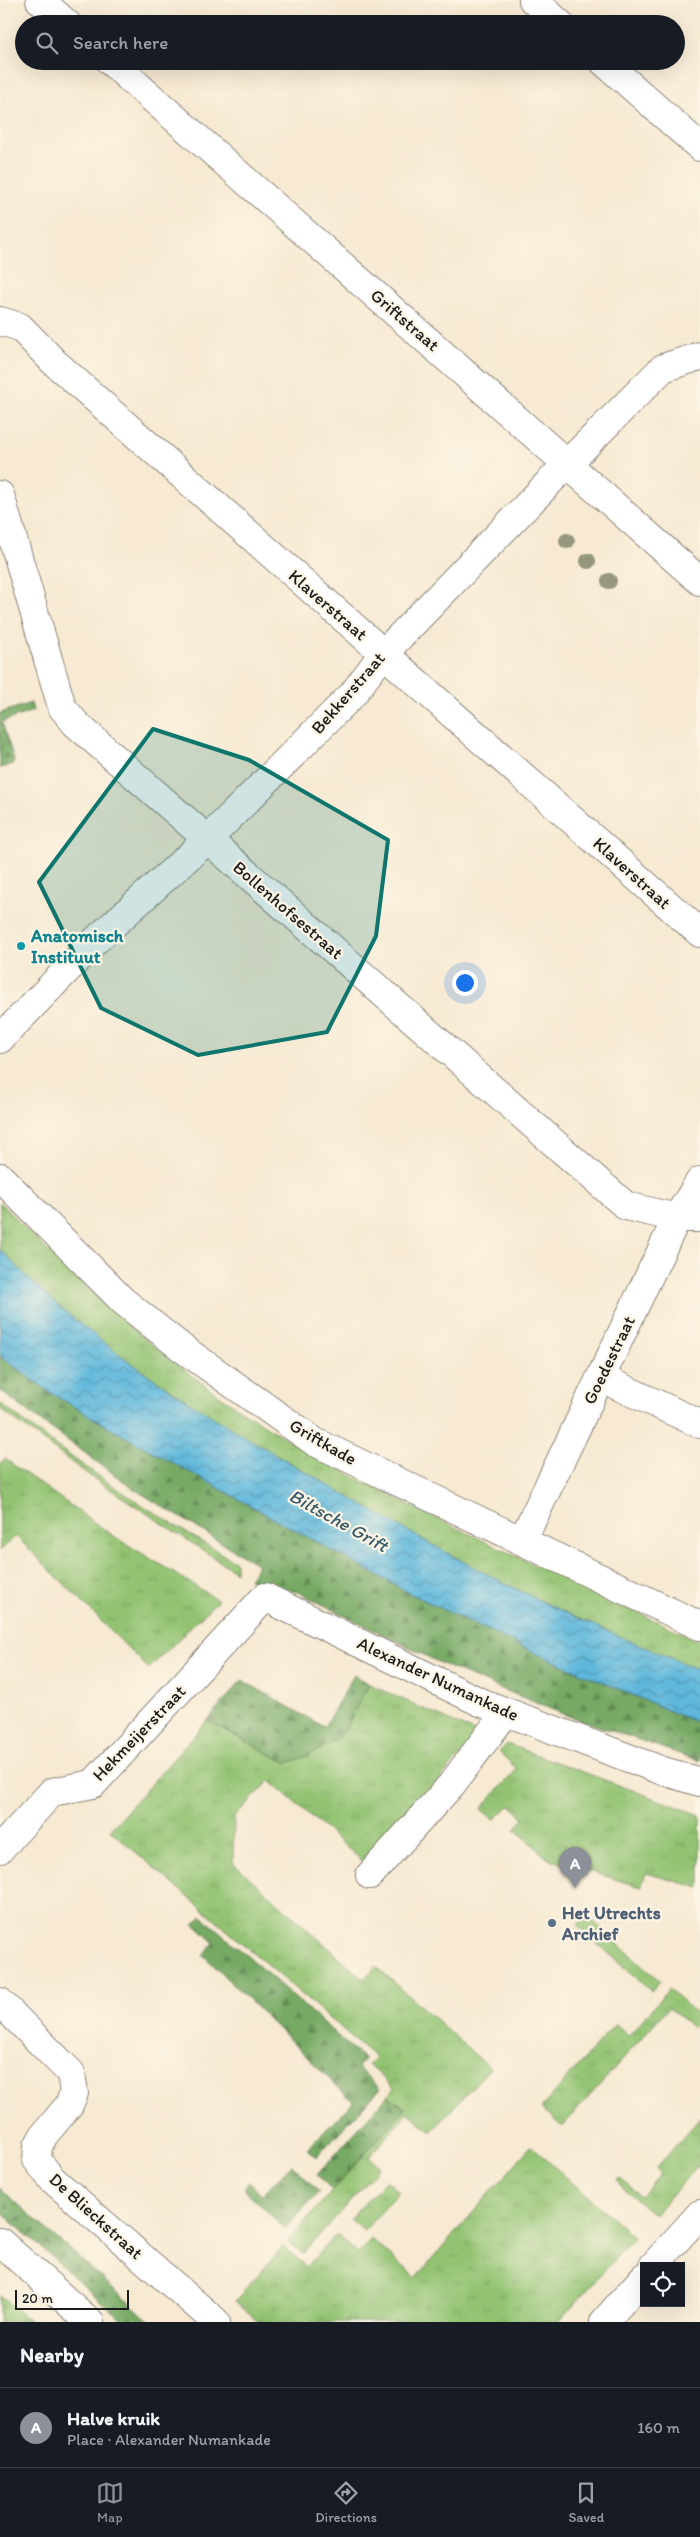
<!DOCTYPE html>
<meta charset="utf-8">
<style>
body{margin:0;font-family:Itim,sans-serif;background:#242831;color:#f1f3f6}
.controls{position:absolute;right:15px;bottom:15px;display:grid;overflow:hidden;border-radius:0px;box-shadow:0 5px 20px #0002}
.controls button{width:45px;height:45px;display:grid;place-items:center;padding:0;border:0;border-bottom:1px solid #363941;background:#171b24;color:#f1f3f6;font:25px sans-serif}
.scale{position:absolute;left:15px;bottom:12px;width:114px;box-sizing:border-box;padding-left:5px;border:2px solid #1c1c1c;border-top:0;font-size:14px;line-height:18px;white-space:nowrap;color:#1c1c1c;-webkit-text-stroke:4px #fcf5e5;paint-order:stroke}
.you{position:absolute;left:464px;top:982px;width:18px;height:18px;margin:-12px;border:4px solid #fff;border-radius:50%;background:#1a73e8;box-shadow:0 0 0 8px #1a73e833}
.badge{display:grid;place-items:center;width:32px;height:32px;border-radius:50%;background:#8c9099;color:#fff;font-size:16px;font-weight:700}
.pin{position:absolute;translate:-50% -41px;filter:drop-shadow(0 1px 2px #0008)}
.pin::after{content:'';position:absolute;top:26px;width:18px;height:15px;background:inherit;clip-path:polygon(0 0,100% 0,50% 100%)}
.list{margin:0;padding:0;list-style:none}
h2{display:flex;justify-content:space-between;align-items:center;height:65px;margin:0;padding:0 20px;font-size:21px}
h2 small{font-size:16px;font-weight:400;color:#9ea1a6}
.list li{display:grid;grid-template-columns:32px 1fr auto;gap:15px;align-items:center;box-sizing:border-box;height:80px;padding:0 20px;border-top:1px solid #363941}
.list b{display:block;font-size:19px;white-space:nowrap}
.list p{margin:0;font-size:16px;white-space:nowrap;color:#9ea1a6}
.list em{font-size:16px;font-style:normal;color:#9ea1a6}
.icon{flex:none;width:28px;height:28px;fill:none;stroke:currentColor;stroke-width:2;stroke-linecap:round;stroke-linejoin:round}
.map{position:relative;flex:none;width:700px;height:2322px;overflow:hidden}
.search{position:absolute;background:#171b24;box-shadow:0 5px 20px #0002;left:15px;right:15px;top:15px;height:55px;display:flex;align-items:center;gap:12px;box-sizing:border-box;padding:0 18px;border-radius:28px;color:#9ea1a6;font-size:19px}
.sheet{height:145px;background:#171b24}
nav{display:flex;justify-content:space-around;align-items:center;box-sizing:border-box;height:70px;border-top:1px solid #363941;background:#171b24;font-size:14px;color:#9ea1a6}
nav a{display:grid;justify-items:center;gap:2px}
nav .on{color:#8c9099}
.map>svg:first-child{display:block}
</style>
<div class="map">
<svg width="700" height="2322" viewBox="0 0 700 2322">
<defs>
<pattern id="grass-tufts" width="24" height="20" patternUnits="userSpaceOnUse" patternTransform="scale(1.25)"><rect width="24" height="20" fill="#93c372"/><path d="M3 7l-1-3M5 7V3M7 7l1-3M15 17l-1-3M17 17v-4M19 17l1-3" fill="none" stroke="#7ea762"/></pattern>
<pattern id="forest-firs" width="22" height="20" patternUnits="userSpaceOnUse" patternTransform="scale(1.25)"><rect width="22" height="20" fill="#76a964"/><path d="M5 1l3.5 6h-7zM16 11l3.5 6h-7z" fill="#608952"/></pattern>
<pattern id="water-waves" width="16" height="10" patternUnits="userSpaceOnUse" patternTransform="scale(1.25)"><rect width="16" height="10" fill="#5eb8dc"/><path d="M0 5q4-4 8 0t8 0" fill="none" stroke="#4d95b2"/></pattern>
</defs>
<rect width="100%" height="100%" fill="#fcf5e5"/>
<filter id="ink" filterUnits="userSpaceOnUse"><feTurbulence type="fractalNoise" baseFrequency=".02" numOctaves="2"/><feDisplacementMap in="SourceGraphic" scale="10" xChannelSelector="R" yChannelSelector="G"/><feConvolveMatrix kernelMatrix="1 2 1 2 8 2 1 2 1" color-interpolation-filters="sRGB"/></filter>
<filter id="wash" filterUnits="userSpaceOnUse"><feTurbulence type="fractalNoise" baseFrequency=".0096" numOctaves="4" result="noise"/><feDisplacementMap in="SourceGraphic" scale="20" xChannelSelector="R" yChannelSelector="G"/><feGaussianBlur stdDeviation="1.12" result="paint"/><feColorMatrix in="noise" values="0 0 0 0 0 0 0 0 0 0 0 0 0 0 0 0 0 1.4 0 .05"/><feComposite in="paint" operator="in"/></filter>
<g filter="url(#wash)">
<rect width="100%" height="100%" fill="#f7e9d2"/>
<g fill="url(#grass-tufts)" stroke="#587047">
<path d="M 0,1202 C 67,1273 142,1342 223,1398 C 308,1457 401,1502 495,1546 C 563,1578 631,1610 700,1641 L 700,1670 C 619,1637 537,1602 460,1560 C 409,1533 359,1503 309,1474 C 199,1410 86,1344 0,1249 Z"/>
<path d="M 0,1403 C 74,1462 154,1515 236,1562 L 236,1572 L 90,1476 L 0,1409 Z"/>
<polygon points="5,1459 112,1535 218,1600 149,1669 16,1536 0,1551 0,1463"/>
<polygon points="369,1684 479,1734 367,1865 270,1781 234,1817 233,1863 364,1979 376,1966 490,2068 431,2132 408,2112 369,2157 380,2167 303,2254 288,2241 405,2108 388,2095 394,2088 368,2064 375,2057 110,1830 207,1721 287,1763 341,1737"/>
<polygon points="507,1744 700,1815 700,1888 646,1873 641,1887 548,1859 515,1829 524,1818 510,1805 494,1820 481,1809 517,1769 499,1752"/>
<polygon points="586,1915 660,1981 651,1991 577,1925"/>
<polygon points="669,1989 700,2017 700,2021 693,2028 669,2007 562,2127 541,2108 615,2024 628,2036"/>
<polygon points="700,2118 700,2163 655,2214 647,2209 616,2181 619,2178 641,2196 661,2174 656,2168"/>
<polygon points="531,2146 634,2237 559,2322 258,2322 235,2301 284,2246 306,2267 336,2234 358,2254 371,2239 416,2278"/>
<polygon points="386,2180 399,2192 364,2231 350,2219"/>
<polygon points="0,2295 31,2322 0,2322"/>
</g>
<g fill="url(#forest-firs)" stroke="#496240">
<polygon points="31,703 33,711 2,722 14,760 13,764 0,768 0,713"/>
<polygon points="0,1356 51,1393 117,1432 411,1594 540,1655 700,1724 700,1761 563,1714 450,1668 298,1592 264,1586 249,1579 258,1565 134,1489 0,1391"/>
<polygon points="354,1675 369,1684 341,1737 308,1756 287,1763 207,1721 242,1680 324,1727"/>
<polygon points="202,1916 364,2059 358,2067 380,2089 316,2157 307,2149 353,2102 203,1955 214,1943 194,1924"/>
<polygon points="388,2095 405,2109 332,2190 317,2175"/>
<polygon points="292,2164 319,2192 285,2229 243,2188 249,2182 262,2194"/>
<polygon points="0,2188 151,2322 124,2322 0,2211"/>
</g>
<path fill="url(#water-waves)" stroke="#3d6a7c" d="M 0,1249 C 87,1344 199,1410 309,1474 C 359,1503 409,1533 460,1560 C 537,1602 619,1637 700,1670 L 700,1724 L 540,1655 L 411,1594 L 117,1432 L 51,1393 L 0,1356 Z"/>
</g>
<g filter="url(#ink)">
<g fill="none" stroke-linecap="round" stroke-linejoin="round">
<defs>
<g id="minor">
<polyline points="40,0 67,24"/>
<polyline points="533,0 560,24"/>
<polyline points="110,61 700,581"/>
<polyline points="603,61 700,147"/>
<polyline points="0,321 20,327 54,362 700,933"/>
<polyline points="0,495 62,707 76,724 626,1206 677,1218 700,1218"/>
<polyline points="0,1039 95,941 208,839 352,695 383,654 568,463 663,368 700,356"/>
<polyline points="0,1177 123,1301 182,1348 315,1442 700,1626"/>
<polyline points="601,1378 700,1424"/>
<polyline points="522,1541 677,1218 700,1181"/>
<polyline points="0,1849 52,1792 93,1784 265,1597 480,1702 663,1771 700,1782"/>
<polyline points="370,1875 452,1784 506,1712"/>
<polyline points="0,2002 71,2073 74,2093 69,2105 44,2135 38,2146 37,2160 52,2179 216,2322"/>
<polyline points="0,2242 90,2322"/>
<polyline points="653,2266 700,2214"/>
<polyline points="604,2322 644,2277"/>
</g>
</defs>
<use href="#minor" stroke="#8a8277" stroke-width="30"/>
<use href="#minor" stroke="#fff" stroke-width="28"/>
</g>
<g fill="#96987e">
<circle cx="567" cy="541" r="8"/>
<circle cx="588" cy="561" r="8"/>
<circle cx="609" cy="581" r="8"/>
</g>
</g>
<path fill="#0f766e" fill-opacity="0.2" stroke="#0f766e" stroke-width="4" stroke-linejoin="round" d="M 153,729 L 249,760 L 388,840 L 376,936 L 327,1032 L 198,1055 L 101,1008 L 39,882 Z"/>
<circle fill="#0f9aa8" stroke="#fcf5e5" stroke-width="2" cx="21" cy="946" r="5"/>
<circle fill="#5c6f8a" stroke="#fcf5e5" stroke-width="2" cx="552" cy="1923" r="5"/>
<g text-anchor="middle" stroke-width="4.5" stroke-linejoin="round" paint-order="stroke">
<g font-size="18" fill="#1c1c1c" stroke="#fcf5e5">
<text transform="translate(405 320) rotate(41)" y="6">Griftstraat</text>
<text transform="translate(328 605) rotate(41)" y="6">Klaverstraat</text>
<text transform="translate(348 693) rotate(-49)" y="6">Bekkerstraat</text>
<text transform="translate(632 873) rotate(42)" y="6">Klaverstraat</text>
<text transform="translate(288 910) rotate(41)" y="6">Bollenhofsestraat</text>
<text transform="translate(609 1360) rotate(-64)" y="6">Goedestraat</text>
<text transform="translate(323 1442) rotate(30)" y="6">Griftkade</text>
<text transform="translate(438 1679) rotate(25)" y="6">Alexander Numankade</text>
<text transform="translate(139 1733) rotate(-46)" y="6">Hekmeijerstraat</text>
<text transform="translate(96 2216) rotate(42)" y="6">De Blieckstraat</text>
</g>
<g font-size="18" font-weight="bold" fill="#0d838f" stroke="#fcf5e5" text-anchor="start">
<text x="31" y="942">Anatomisch<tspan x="31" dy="21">Instituut</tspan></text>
</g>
<g font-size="18" font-weight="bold" fill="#4e5e75" stroke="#fcf5e5" text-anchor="start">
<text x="562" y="1919">Het Utrechts<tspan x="562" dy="21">Archief</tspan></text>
</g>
<g font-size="19" font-style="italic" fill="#365a69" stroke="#fcf5e5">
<text transform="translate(339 1520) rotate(29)" y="7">Biltsche Grift</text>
</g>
</g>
</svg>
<div class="controls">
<button><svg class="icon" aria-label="locate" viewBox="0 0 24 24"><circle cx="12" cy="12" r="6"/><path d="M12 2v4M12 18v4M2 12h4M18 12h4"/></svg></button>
</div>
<div class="scale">20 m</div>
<div class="you"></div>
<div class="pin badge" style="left:575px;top:1888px">A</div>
<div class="search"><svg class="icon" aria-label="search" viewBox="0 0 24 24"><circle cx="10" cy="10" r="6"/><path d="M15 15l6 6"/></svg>Search here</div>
</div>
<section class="sheet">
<h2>Nearby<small></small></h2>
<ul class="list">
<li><span class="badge">A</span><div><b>Halve kruik</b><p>Place · Alexander Numankade</p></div><em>160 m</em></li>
</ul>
</section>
<nav>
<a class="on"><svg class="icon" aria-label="map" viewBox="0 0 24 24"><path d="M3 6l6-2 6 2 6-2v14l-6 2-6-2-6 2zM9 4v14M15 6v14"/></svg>Map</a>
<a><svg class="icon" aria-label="directions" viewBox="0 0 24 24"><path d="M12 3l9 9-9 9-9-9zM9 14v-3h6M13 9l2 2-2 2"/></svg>Directions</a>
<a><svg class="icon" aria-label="saved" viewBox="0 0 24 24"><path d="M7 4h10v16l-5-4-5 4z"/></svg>Saved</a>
</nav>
